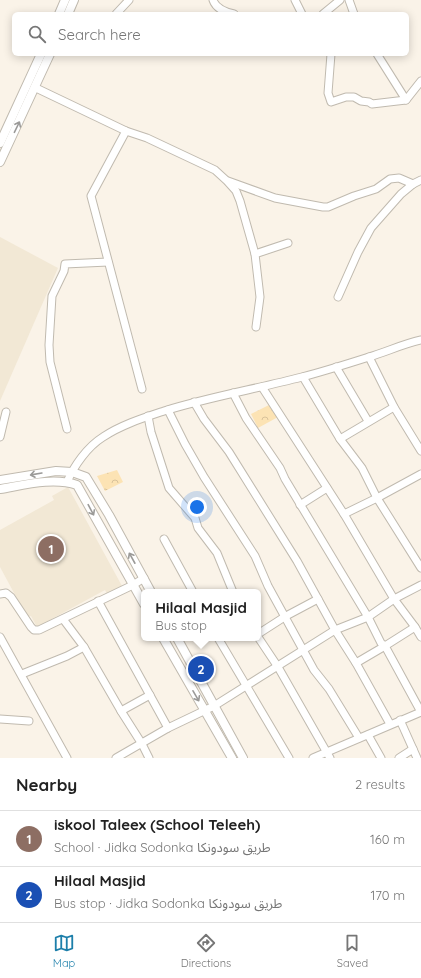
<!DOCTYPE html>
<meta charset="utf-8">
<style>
body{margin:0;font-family:Quicksand,"Noto Sans Arabic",sans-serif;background:#f6f6f6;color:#222}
.you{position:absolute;left:197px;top:507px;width:14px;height:14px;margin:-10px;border:3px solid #fff;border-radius:50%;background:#1a73e8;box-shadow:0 0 0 6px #1a73e833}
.badge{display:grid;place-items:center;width:26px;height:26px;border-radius:50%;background:#1d7faa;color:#fff;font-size:13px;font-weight:700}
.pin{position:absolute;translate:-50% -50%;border:2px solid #fff;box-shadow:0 1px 4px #0006}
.popup{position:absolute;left:141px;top:589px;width:120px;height:52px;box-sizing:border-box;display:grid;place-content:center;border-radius:6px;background:#fff;filter:drop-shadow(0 1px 3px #0005);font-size:13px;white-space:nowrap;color:#767676}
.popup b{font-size:15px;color:#222}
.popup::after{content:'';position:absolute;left:50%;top:100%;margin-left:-8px;border:8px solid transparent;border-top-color:#fff}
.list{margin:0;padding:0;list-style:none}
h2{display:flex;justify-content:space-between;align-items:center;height:52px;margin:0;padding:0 16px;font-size:17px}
h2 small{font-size:13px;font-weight:400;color:#767676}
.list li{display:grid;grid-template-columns:26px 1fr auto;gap:12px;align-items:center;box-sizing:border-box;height:56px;padding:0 16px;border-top:1px solid #e0e0e0}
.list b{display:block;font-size:15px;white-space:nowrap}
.list p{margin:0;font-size:13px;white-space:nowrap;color:#767676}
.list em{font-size:13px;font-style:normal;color:#767676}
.icon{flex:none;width:22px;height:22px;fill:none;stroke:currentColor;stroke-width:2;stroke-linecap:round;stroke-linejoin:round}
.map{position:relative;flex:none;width:421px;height:758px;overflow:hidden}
.search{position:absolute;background:#fff;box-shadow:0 2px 10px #0003;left:12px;right:12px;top:12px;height:44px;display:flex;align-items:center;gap:10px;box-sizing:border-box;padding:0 14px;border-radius:6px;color:#767676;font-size:15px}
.sheet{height:164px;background:#fff}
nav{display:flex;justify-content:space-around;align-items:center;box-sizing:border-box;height:56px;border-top:1px solid #e0e0e0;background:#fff;font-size:11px;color:#767676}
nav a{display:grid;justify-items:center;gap:2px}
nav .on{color:#1d7faa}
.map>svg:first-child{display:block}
</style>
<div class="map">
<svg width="421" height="758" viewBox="0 0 421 758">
<defs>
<pattern id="park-crowns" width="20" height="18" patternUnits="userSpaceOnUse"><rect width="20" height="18" fill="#fce3b4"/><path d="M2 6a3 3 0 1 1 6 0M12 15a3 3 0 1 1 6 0" fill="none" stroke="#d8c29a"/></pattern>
</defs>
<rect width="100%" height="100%" fill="#faf3e8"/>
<g fill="#f2e8d5">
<polygon points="0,237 58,268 0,401"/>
<polygon points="68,487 122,586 107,594 105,590 37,627 31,616 27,617 0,567 0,530 54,500 52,496"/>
</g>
<g fill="url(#park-crowns)">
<polygon points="271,404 278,417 258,428 251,414"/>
<polygon points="117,470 123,482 105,491 97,476"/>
</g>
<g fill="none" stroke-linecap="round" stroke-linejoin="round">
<defs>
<g id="minor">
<path d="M 213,0 C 216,9 225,12 234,14"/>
<polyline points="295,0 302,14"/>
<polyline points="349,0 354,14"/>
<polyline points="116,14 129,0"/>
<polyline points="323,14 340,0"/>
<polyline points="331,54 328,93 331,102 346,97 354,97 361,101 369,102 372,104 406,100 421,81"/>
<polyline points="377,54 406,100"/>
<polyline points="36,88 126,131 147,138 215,170 227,181 236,191 240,201 255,254 260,297 256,327"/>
<polyline points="126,131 91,196 142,389"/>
<polyline points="228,181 275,198 323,207 328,207 354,196 376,189 390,179 399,178 413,184"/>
<polyline points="255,254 288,243"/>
<polyline points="338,297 358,252 371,228 401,194 413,184 421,180"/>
<polyline points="369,357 394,407 421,451"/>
<polyline points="336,367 368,421"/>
<polyline points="303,377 340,439 362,468 377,498 421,568"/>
<polyline points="262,387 344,514 394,599 415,627 421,637"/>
<polyline points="233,393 246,418 280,468 285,479 368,617 381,643 385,646 421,712"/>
<polyline points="194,402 204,419 229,452 297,561 335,630 356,663 390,724"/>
<polyline points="168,410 185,444 204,477 255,556 268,586 314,670 329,689 359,738"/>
<polyline points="148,416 151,432 169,488 195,518 198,528 217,553 233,592"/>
<polyline points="67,429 50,362 49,345 52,296 64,271 65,264 108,262"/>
<polyline points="0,437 6,412"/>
<polyline points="340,439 394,407"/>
<path d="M 67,482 C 74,466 87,447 103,437 C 121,425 143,418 164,411 C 209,397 256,389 302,377 C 325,371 347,364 369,357 C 386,352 403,344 421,340"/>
<polyline points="300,505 327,488"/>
<polyline points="344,514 377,498 421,474"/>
<polyline points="164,539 193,592"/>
<polyline points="0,594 6,593 11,597 31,627 34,630 39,630 133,585 144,578"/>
<polyline points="98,601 168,728"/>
<polyline points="63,619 84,647 121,711 142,744 149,758"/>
<polyline points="258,634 286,616 318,599"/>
<polyline points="0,637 67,758"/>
<polyline points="258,637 278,667 330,758"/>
<polyline points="218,638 289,758"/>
<polyline points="356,663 385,646 415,627"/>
<polyline points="22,674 67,656 84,647"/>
<polyline points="121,711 150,695"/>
<polyline points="0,719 29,721"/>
<polyline points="400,720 417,758"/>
<polyline points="368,735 381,758"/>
<polyline points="116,758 168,728 214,706 335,630 368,617 394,599 421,585"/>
<polyline points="313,758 421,712"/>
<polyline points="399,758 413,749"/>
</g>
<g id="major">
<polyline points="59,14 65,0"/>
<polyline points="68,14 74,0"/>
<polyline points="0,143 41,54"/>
<polyline points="0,162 50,54"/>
<polyline points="0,480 56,471 72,472 86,477 109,515 151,592"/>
<path d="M 0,489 C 24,485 53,477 77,485 L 144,604"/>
<polyline points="163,638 232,758"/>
<polyline points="177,638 243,758"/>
</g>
</defs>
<use href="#minor" stroke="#c0baaf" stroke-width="9"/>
<use href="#major" stroke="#c0baaf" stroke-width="10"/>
<use href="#minor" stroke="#fff" stroke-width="7"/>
<use href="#major" stroke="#fff" stroke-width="8"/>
</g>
<defs><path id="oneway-shaft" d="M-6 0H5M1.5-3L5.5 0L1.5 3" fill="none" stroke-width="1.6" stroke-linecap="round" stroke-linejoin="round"/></defs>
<g stroke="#9b9a98">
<use href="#oneway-shaft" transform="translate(17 127) rotate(-64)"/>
<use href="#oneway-shaft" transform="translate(36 474) rotate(170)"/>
<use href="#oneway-shaft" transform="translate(91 510) rotate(62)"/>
<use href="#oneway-shaft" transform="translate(132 558) rotate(-119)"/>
<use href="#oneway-shaft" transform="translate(196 696) rotate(60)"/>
</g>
</svg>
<div class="you"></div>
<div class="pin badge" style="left:51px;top:549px;background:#8d6e63">1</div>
<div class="pin badge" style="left:201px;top:669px;background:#1a4fb4">2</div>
<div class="popup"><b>Hilaal Masjid</b>Bus stop</div>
<div class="search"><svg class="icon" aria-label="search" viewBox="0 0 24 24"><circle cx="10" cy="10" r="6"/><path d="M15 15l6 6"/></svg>Search here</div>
</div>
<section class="sheet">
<h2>Nearby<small>2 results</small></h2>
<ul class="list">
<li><span class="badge" style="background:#8d6e63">1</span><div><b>iskool Taleex (School Teleeh)</b><p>School · Jidka Sodonka طريق سودونكا</p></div><em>160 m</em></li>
<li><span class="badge" style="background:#1a4fb4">2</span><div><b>Hilaal Masjid</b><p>Bus stop · Jidka Sodonka طريق سودونكا</p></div><em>170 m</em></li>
</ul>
</section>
<nav>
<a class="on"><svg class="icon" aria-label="map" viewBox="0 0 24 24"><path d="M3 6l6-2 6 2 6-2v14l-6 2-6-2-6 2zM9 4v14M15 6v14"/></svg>Map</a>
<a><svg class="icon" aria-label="directions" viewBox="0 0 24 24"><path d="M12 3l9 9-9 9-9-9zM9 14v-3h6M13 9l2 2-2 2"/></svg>Directions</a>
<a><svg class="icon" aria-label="saved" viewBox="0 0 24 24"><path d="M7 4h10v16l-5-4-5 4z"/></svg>Saved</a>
</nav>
